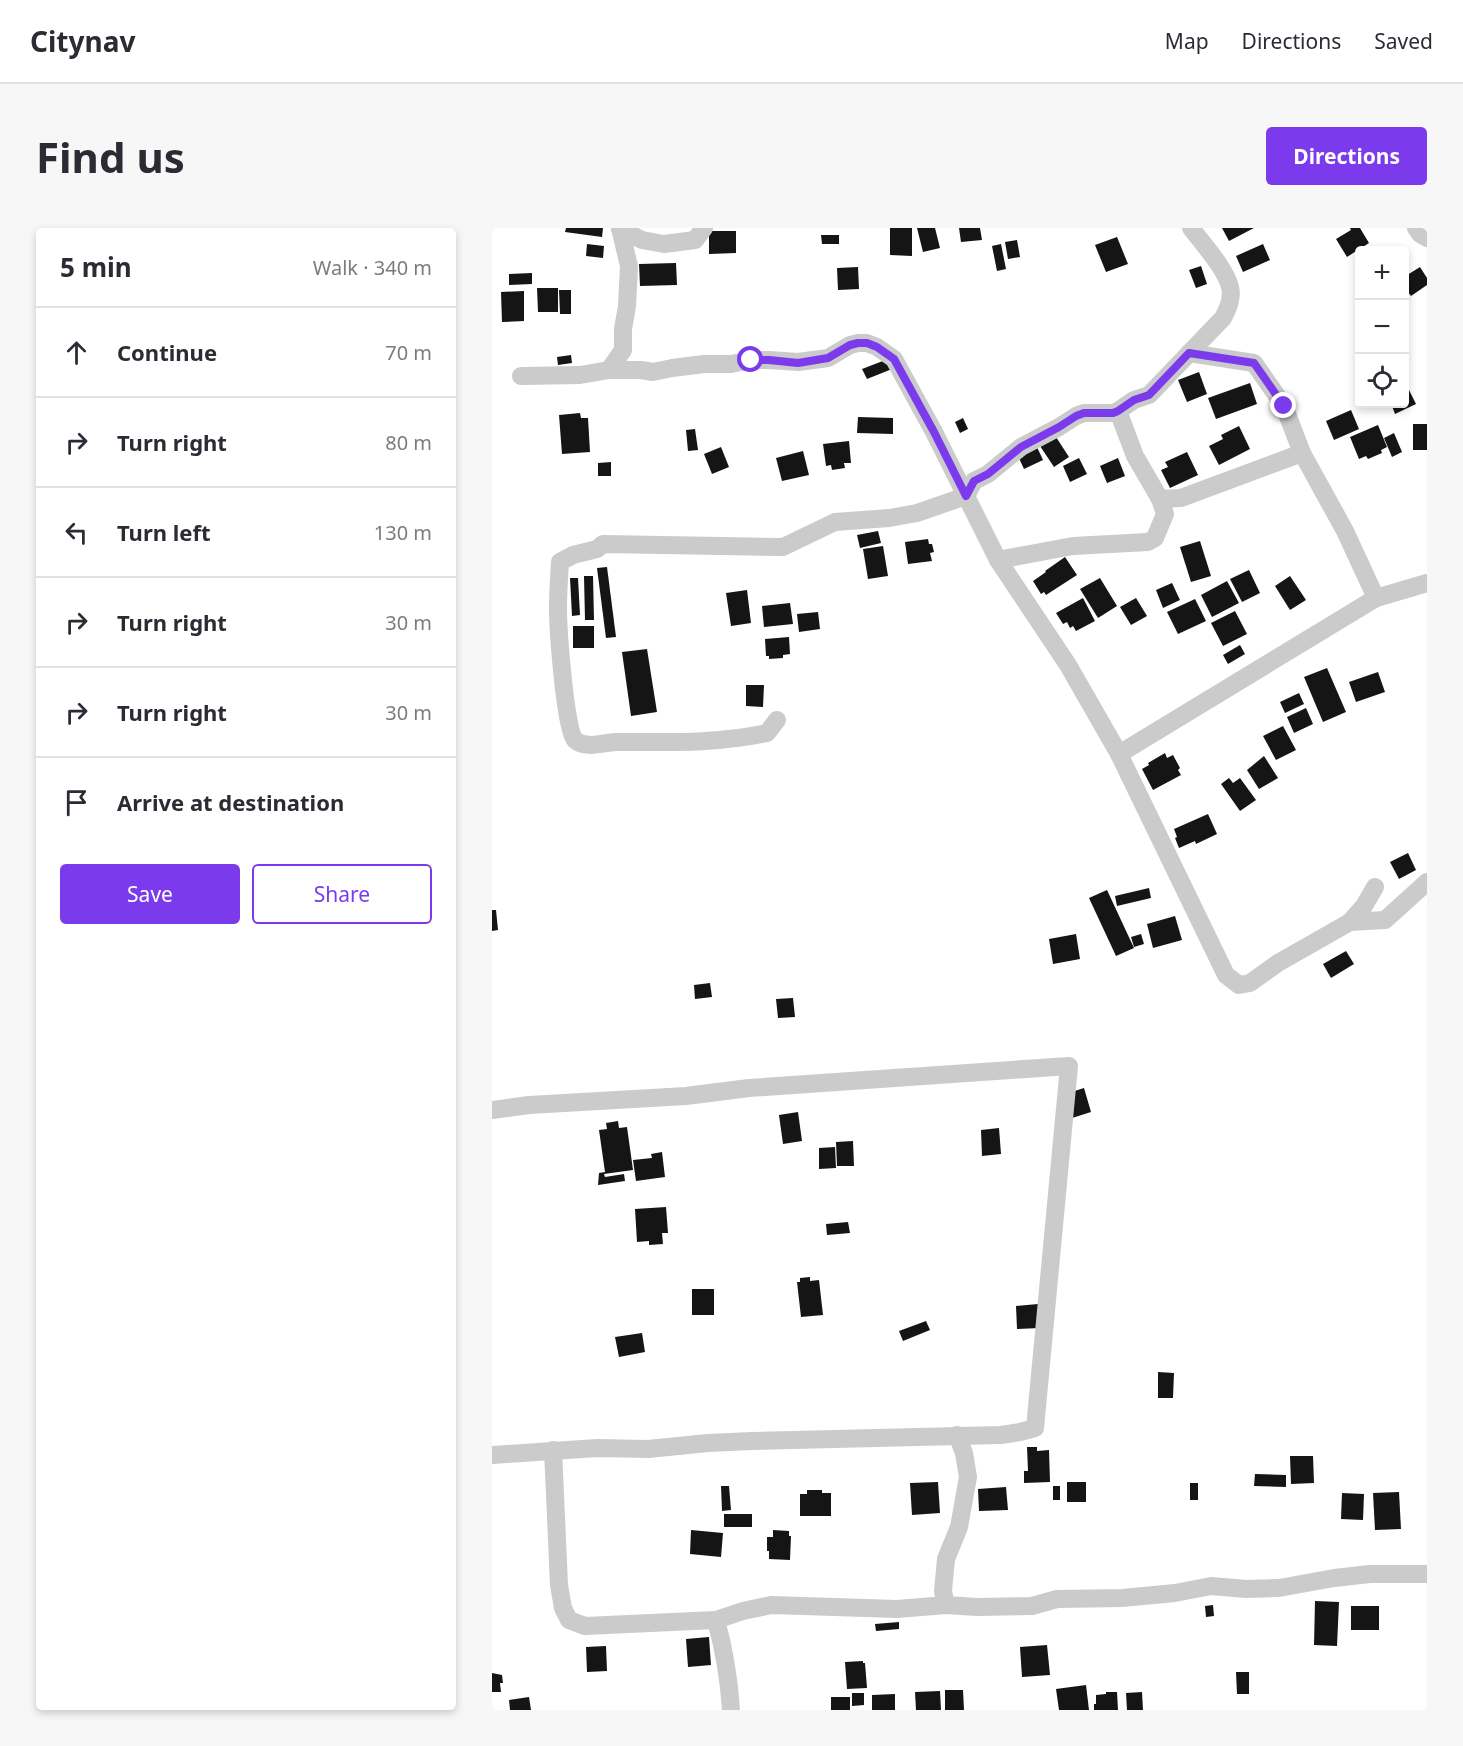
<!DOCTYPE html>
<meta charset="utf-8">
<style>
body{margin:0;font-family:"Noto Sans",sans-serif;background:#f7f7f7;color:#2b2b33}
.controls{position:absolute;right:18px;top:18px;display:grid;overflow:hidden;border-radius:6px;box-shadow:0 3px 9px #0003}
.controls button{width:54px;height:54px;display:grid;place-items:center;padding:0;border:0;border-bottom:2px solid #e1e1e2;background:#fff;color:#2b2b33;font:30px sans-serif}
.stop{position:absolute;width:18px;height:18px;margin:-14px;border:4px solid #7c3aed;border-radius:50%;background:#fff}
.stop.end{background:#7c3aed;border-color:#fff;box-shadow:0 2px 6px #0008}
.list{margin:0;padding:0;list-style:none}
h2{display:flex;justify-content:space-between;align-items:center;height:78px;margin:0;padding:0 24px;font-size:26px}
h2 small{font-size:20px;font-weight:400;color:#7c7c81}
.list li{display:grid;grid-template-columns:39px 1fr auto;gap:18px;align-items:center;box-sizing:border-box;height:90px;padding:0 24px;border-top:2px solid #e1e1e2}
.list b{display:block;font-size:22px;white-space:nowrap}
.list em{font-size:20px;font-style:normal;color:#7c7c81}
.actions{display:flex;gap:12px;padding:18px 24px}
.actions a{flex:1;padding:14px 0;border:2px solid #7c3aed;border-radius:6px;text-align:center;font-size:21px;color:#7c3aed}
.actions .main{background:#7c3aed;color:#fff}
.icon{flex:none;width:33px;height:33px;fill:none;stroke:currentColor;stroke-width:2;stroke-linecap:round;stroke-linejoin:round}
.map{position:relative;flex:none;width:935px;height:1482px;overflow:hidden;border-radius:6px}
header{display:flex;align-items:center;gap:36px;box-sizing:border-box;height:84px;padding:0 30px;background:#fff;border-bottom:2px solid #e1e1e2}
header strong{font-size:28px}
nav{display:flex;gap:33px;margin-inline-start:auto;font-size:21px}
.intro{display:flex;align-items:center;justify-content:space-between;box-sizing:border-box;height:144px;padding:0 36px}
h1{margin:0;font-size:42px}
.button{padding:15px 27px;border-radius:6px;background:#7c3aed;color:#fff;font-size:21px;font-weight:700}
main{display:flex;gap:36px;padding:0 36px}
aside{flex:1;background:#fff;border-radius:6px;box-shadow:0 3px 9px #0003}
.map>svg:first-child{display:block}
</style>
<header>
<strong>Citynav</strong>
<nav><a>Map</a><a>Directions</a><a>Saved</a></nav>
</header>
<div class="intro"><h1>Find us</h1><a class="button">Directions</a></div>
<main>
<aside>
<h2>5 min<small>Walk · 340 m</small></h2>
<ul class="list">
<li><svg class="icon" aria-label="ahead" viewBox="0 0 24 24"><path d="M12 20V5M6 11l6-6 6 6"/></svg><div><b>Continue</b></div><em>70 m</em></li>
<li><svg class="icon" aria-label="right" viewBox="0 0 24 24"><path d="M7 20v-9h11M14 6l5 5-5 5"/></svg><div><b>Turn right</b></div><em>80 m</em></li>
<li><svg class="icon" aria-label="left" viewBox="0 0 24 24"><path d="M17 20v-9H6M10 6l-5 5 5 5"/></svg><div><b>Turn left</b></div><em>130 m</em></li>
<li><svg class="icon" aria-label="right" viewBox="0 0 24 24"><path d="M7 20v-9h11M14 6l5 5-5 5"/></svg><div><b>Turn right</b></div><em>30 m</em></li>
<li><svg class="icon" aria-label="right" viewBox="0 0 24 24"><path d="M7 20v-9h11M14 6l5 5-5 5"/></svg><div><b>Turn right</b></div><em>30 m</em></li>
<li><svg class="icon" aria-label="arrive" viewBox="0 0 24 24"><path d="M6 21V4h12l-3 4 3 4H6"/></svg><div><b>Arrive at destination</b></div></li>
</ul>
<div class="actions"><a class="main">Save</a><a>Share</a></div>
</aside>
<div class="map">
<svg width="935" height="1482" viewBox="0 0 935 1482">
<rect width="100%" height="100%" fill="#fff"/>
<g fill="#151515">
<polygon points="74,0 111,0 110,9 73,4"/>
<polygon points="398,0 420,0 420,28 398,27"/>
<polygon points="425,0 443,0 448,20 431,24"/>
<polygon points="467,0 488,0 490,12 469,14"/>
<polygon points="730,0 762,0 737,13"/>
<polygon points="858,0 868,0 877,15 855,29 844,11 859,2"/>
<polygon points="217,3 244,3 244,25 217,26"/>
<polygon points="329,7 347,7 347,16 330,16"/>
<polygon points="625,9 636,36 614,44 603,17"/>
<polygon points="525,12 528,29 516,31 513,14"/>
<polygon points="95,16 112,18 111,30 94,28"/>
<polygon points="509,16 514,41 505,43 500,18"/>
<polygon points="771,16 778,32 751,44 744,28"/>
<polygon points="184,35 185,57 148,58 147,36"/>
<polygon points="709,38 715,56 704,60 697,42"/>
<polygon points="366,39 367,61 346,62 345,40"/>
<polygon points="928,39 935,50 935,57 919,68 912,59 912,49"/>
<polygon points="40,45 40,56 17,57 17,46"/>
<polygon points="45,60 66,60 66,84 46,84"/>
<polygon points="67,62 79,62 79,86 68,86"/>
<polygon points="32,63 32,93 10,94 9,64"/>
<polygon points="79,127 80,135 66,137 65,129"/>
<polygon points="396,131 400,141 375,151 370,141"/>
<polygon points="707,144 715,166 695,174 686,152"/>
<polygon points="912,152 924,176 903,186 900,178 898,180 896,176 912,176"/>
<polygon points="758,155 765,176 724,191 716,170"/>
<polygon points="859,182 867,201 842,212 834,193"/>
<polygon points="88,185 89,190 96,190 98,224 70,226 67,187"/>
<polygon points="366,189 401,190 401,206 365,205"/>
<polygon points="471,190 476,201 468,205 463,194"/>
<rect x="921" y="196" width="14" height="26"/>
<polygon points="886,197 895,219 889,222 890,225 876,231 874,228 867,231 858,209"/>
<polygon points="747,198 758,221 727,237 717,218 731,211 729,207"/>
<polygon points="203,201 206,222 196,223 194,202"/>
<polygon points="902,205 910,224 900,229 892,210"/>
<polygon points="564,209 577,229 562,239 548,218"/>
<polygon points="357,213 359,235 352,235 353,240 340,242 339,237 334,238 331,216"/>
<polygon points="544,217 551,232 532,241 525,226"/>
<polygon points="229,219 237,239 220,246 212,226"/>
<polygon points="311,223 317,247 290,253 284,230"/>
<polygon points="695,224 706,247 678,260 669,242 676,239 673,234"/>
<polygon points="587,230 595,246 578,254 571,238"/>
<polygon points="626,230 633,248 615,255 608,238"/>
<polygon points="119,234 119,248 106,248 106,235"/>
<polygon points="386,303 389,315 368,320 365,307"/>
<polygon points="436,311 437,316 440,316 442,324 438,325 440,333 416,336 413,314"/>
<polygon points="708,313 719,348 699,354 688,319"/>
<polygon points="391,318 396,348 376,351 371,321"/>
<polygon points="573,329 585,347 554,367 552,364 549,366 541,353 554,344 553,343"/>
<polygon points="115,339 124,409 114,410 105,340"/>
<polygon points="757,342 768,365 750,374 738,351"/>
<polygon points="92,348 101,348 102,392 93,392"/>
<polygon points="798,348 814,372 798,382 783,358"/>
<polygon points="78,350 86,350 88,387 80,388"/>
<polygon points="608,350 625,378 606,390 588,361"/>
<polygon points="735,353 747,375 720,389 709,367"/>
<polygon points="680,355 688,372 671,380 664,362"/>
<polygon points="255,362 259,395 239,398 234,365"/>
<polygon points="591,370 603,393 584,403 581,398 578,400 575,394 571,396 564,385"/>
<polygon points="644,370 655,388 639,397 628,379"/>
<polygon points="703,371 714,393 686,406 675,384"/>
<polygon points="298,375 301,396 272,399 270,378"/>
<polygon points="743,383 755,406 731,418 719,395"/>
<polygon points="326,384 328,401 307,404 305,386"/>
<rect x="81" y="398" width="21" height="22"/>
<polygon points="297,409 298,426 291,427 291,430 277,431 277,428 274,428 273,411"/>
<polygon points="748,417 753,426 736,436 731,427"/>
<polygon points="155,421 165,484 139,488 130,424"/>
<polygon points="835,440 854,484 831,494 812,449"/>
<polygon points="886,444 893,464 864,474 857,454"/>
<polygon points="254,457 272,457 271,479 254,478"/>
<polygon points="807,465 812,476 793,485 788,474"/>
<polygon points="814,480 821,496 802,505 795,489"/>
<polygon points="791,498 804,522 784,532 771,508"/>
<polygon points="673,525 675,530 681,527 688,540 686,542 689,547 661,562 650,541 657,537 656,535"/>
<polygon points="772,528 786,550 767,561 755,542"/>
<polygon points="737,550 741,555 748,550 764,572 748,583 729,556"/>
<polygon points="716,586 725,606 704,616 703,613 687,620 683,610 685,609 682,601"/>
<polygon points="916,625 924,642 907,651 898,634"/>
<polygon points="657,660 659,670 625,678 623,668"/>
<polygon points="615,662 642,720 624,728 597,670"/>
<polygon points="0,682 4,682 6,702 0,703"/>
<polygon points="683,688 690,712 661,720 655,696"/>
<polygon points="584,706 588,731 561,736 557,711"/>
<polygon points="649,706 652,716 642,719 639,709"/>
<polygon points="854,723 862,736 839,750 831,736"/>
<polygon points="218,755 220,769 203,771 202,757"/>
<polygon points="301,770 303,789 286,790 284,771"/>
<polygon points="592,860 599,884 580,890 573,866"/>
<polygon points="306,884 310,913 291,916 287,887"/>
<polygon points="126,893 127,900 135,899 141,942 112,946 113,949 132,946 133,953 106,957 107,945 113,944 107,902 115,901 114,895"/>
<polygon points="507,900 509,926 490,928 489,902"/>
<polygon points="361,913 362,938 345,938 344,914"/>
<polygon points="343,919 344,940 327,941 327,920"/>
<polygon points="170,924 173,949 144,953 141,932 160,930 159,926"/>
<polygon points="174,979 176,1005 170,1005 171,1016 157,1017 157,1013 145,1014 143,981"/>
<polygon points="356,994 358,1005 335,1007 334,996"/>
<polygon points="318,1049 318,1053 327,1052 331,1087 309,1089 305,1054 308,1054 308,1050"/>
<rect x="200" y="1061" width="22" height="26"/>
<polygon points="546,1076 548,1100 525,1101 524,1078"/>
<polygon points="434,1093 438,1102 411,1113 407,1103"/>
<polygon points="150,1105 153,1124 127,1129 123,1109"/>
<polygon points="666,1144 682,1145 681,1170 666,1170"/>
<polygon points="535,1219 545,1219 545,1223 557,1222 558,1254 532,1255 532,1243 536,1243"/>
<polygon points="798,1228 821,1228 822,1255 799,1256"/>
<polygon points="763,1246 794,1247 794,1259 762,1258"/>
<polygon points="446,1254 448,1285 420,1287 418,1255"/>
<rect x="575" y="1254" width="19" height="20"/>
<rect x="698" y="1255" width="8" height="17"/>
<polygon points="229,1258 237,1258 239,1282 230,1283"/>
<rect x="561" y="1258" width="7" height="14"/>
<polygon points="514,1259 516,1282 487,1283 486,1261"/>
<polygon points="315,1262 330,1262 330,1265 339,1265 339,1288 308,1288 308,1266 315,1266"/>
<polygon points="907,1264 909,1301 883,1302 881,1265"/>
<polygon points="850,1265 872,1266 871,1292 849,1291"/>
<rect x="232" y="1286" width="28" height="13"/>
<polygon points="199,1302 231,1305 229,1329 198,1326"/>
<polygon points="281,1302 297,1303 297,1308 299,1308 298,1332 277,1331 277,1323 275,1323 275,1309 281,1309"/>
<polygon points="823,1373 847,1374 845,1418 822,1417"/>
<polygon points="721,1377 722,1388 714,1389 713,1378"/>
<rect x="859" y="1378" width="28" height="24"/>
<polygon points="407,1394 407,1401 384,1403 383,1396"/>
<polygon points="217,1409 219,1437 196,1439 194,1411"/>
<polygon points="555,1417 558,1447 530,1449 528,1419"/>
<polygon points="114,1418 115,1443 95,1444 94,1419"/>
<polygon points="371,1433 371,1435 373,1435 375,1460 355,1461 353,1434"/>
<polygon points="744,1444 757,1444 757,1466 745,1466"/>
<polygon points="0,1445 10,1447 11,1455 8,1455 9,1464 0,1464"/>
<polygon points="594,1457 597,1482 567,1482 564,1461"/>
<polygon points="453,1462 471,1462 472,1482 453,1482"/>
<polygon points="448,1463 449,1482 424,1482 423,1464"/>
<polygon points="614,1464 625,1464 626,1482 602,1482 602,1476 604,1476 604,1467 614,1466"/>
<polygon points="650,1464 651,1482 635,1482 634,1465"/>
<polygon points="360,1465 372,1465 372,1477 360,1478"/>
<polygon points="403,1466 403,1482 380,1482 380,1467"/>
<polygon points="37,1469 39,1482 18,1482 17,1472"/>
<rect x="339" y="1469" width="19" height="13"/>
</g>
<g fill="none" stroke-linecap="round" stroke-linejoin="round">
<g stroke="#cbcbcb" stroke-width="18">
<polyline points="924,0 928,6 935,10"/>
<polyline points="128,1 150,12 172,16 203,12 212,0"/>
<polyline points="697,125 762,135 792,178 810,225 853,303 884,370"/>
<polyline points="117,142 149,142 161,144 180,140 212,136 239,136 259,132 277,132 306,134 336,130 358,117 366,115 375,115 385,119 402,131 442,204 506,332 576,437 627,526 734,747 747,757 758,755 786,735 858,694 872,678 883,659"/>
<polyline points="29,148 88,147 117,142 131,122 131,101 135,78 137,38 128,0"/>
<polyline points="626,183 643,228 668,271"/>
<polyline points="506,332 581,318 656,314 663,310 673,286 668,271 689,270 810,225"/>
<path d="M 285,492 L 275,505 C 225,516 174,514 123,514 C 111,515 93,521 83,512 C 73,502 66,400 66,380 C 66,365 67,350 68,334 L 81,327 L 105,321 L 111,316 L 291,319 L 343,294 L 397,290 L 425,285 L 474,268 L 482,253 L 496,246 L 529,219 L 567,199 L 584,188 L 592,185 L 621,185 L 626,183 L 642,172 L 657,167 L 731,90 C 736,81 741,70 738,59 C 734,41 710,15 699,0"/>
<polyline points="627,526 884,370 935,355"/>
<polyline points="858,694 893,692 935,654"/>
<polyline points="0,882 37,877 194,868 257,860 577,838 543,1200 528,1204 509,1207 260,1213 216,1215 156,1221 105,1220 0,1227"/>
<polyline points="61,1222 67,1357 71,1380 77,1392 93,1398 224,1392 251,1383 279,1377 405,1381 454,1377 485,1379 540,1378 565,1371 630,1370 683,1365 719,1358 754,1361 787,1360 842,1350 878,1346 935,1346"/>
<polyline points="454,1377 451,1363 454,1331 467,1299 476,1249 472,1225 465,1207"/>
<path d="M 224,1392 C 232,1421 237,1451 239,1482"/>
</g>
</g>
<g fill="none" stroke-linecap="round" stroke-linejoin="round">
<polyline stroke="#7c3aed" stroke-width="8" points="259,132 277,132 306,135 336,130 358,117 366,115 375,115 385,119 402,131 442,204 474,268 482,253 496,246 529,219 567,199 584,188 592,185 621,185 626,183 642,172 657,167 697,125 762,135 792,178"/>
</g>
</svg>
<div class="controls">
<button>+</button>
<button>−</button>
<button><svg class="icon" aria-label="locate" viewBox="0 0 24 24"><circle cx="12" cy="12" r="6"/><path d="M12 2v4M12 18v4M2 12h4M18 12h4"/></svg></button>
</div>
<div class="stop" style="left:259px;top:132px"></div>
<div class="stop end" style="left:792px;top:178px"></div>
</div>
</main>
